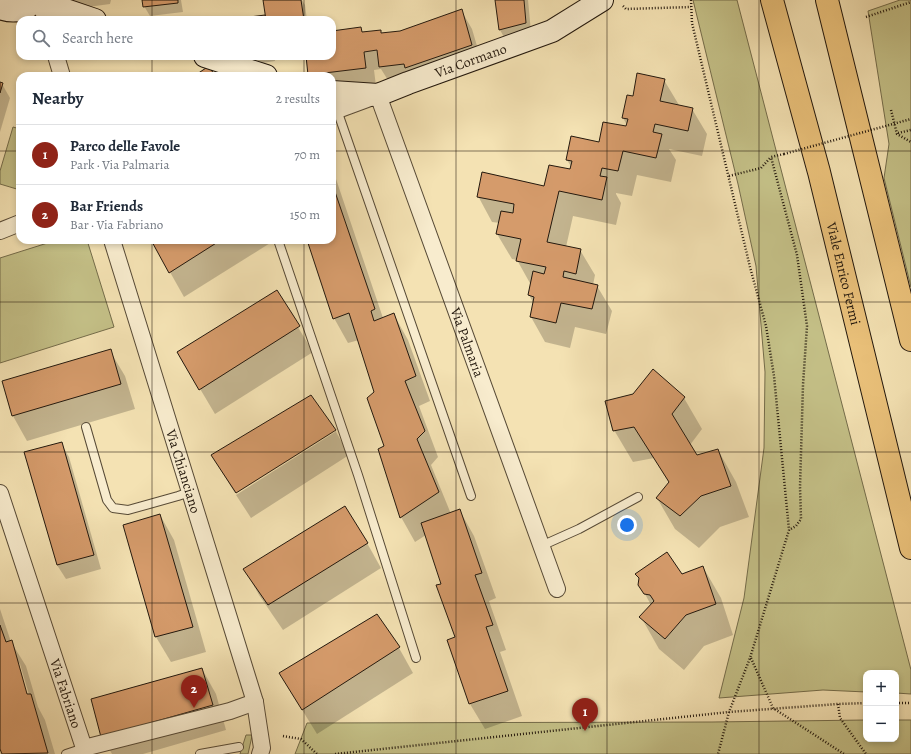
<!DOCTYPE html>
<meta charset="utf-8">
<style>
body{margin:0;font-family:Alegreya,serif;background:#f6f6f7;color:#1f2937}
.controls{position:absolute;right:12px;bottom:12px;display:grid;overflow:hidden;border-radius:8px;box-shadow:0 2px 6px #0003}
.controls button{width:36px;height:36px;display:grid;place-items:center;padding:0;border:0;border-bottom:1px solid #e0e1e3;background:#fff;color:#1f2937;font:20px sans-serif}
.you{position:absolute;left:627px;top:525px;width:14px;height:14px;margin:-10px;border:3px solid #fff;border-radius:50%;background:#1a73e8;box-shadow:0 0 0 6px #1a73e833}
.badge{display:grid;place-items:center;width:26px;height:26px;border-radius:50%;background:#8f2418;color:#fff;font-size:13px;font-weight:700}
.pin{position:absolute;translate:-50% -33px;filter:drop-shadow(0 1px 2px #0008)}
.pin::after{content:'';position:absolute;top:21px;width:14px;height:12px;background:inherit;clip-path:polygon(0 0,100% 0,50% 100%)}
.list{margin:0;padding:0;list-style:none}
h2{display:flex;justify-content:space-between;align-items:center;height:52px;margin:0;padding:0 16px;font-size:17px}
h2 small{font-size:13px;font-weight:400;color:#747a83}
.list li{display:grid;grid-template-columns:26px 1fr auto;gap:12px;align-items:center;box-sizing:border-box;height:60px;padding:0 16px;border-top:1px solid #e0e1e3}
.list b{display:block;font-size:15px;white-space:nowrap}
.list p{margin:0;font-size:13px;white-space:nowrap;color:#747a83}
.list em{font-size:13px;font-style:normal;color:#747a83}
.icon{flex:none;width:22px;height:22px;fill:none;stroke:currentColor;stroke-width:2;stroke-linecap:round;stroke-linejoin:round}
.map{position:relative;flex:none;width:911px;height:754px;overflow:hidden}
.search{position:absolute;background:#fff;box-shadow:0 2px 6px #0003;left:16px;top:16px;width:320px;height:44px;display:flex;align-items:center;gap:10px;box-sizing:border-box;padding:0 14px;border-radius:12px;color:#747a83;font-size:15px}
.panel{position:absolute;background:#fff;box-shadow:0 2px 6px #0003;left:16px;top:72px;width:320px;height:172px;border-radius:12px}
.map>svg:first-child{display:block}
</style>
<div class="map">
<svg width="911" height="754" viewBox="0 0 911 754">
<rect width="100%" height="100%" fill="#f4e2b3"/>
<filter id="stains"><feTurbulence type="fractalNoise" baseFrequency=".005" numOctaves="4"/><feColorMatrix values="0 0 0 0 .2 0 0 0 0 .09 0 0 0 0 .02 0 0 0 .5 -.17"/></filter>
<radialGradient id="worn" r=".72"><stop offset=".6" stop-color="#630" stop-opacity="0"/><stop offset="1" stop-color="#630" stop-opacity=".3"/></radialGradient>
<g fill="#c4c087" stroke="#746c4a">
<polygon points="693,0 737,0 911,670 911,694 896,693 896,673 866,673 866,692 823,690 719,698 744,598 764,448 765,372 756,266 738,184"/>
<polygon points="900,0 911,0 911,287 884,178 889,144 868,11"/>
<polygon points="13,127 20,129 20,190 0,184 0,171"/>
<polygon points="57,240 87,240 114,327 0,363 0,258"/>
<polygon points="866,720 866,739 896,739 896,720 911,720 911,754 295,754 307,723 712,722"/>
<polygon points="246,735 251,735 252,736 248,754 240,754"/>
</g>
<g fill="#0003" fill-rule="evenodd">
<polygon points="68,0 111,0 110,4 73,9"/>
<polygon points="143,0 181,0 183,12 150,16 144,6"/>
<polygon points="271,0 302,0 305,5 307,20 235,20 266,15"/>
<polygon points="497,0 528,0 531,32 505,39 500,30"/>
<polygon points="461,10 472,29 482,63 391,85 381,69 374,70 376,86 332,92 332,76 310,76 309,75 307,56 332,56 332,32 360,29 363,33 380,31 382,34 401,32"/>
<polygon points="250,56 274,56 275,61 262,63"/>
<polygon points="664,80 679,105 692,109 707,134 702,156 669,149 676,160 671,182 637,175 632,196 616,193 616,194 621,203 616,225 573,216 566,247 580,250 595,275 593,285 597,286 612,311 606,334 575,327 570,348 545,342 531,317 534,304 529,295 531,285 517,260 512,259 497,234 500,223 492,222 478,196 545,187 571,171 572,168 567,160 599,143 627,128 627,125 623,118 633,97"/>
<polygon points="0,83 2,84 10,98 0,132"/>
<polygon points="332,173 336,179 383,318 394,315 408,340 430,401 419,406 438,457 431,465 451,514 460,511 474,536 496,598 489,601 506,650 500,652 522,716 485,729 470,704 448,641 456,638 443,584 426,535 415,542 401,517 379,449 386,446 375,393 359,340 348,343 334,318 308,240 332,240"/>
<polygon points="152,240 275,240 184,297"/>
<polygon points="276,291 313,352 215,414 193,377"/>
<polygon points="110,351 125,376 135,409 27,441 13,416 3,382"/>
<polygon points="684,398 702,429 690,445 697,456 718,450 736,482 749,517 720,527 699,548 675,529 657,498 669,483 654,458 633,462 614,430"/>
<polygon points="334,430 235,493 212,456"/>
<polygon points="335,430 349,455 251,518 236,495 335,432"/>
<polygon points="61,443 69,457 101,569 66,579 57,565 25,453"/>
<polygon points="160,515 174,540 206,652 171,662 156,637 124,525"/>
<polygon points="367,543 381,568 283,630 259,595 245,570"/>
<polygon points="703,567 721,598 733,635 704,646 684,670 659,649 641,617 651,605 640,585 681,575"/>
<path d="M 0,609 L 11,642 L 26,666 L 38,707 L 45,720 L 55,754 L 3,754 L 0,746 ZM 17,661 L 20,664 L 30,698 L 28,699 Z"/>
<polygon points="399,648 413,673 317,734 280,674"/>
<polygon points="202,669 216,694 226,730 143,754 112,754 102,736"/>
</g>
<g fill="#d59b6b" stroke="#23180d">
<polygon points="142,0 178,0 178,3 143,7"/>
<polygon points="263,0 301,0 304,20 266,20"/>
<polygon points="495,0 524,0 526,23 499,30"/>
<polygon points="462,9 472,45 405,68 404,64 379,67 377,50 364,52 366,68 308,75 306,56 332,56 332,31 361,27 362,32 381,30 381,33 400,31"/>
<polygon points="265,15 266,20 234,20 234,19"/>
<polygon points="209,66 215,76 194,76"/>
<polygon points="637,73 665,79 660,101 693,108 688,131 655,124 653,132 662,134 656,158 623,151 618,171 602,168 600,176 607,177 602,200 559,191 547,242 581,249 576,274 564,271 563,277 598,285 592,309 561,303 556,323 530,317 534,297 528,295 533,271 544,274 546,267 516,261 521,239 496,234 501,211 513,213 514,204 477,197 482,172 544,186 549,165 570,169 572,161 566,160 571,136 599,142 603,122 626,126 628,119 622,118 627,95 633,96"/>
<polygon points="0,82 3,83 0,93"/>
<polygon points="332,183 375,309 371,311 374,321 394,313 416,376 405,381 425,431 417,439 439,492 400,518 378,449 384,446 367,398 374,392 349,313 333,319 307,240 332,240"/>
<polygon points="151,240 221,240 169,273"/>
<polygon points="277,290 300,326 199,390 177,352"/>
<polygon points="111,349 121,384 12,416 2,381"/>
<polygon points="653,369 685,397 672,414 697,455 718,449 731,486 701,496 680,516 656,498 669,482 634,427 613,431 605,401 633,394"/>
<polygon points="311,395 336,430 236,493 211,455"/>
<polygon points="62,442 94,555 57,565 24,452"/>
<polygon points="345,506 368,543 268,605 243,569"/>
<polygon points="460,509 482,573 475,575 493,625 486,627 508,691 469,704 447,640 455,637 436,585 441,584 421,523"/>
<polygon points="160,514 193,627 155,637 123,525"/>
<polygon points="667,552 682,574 703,566 716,604 686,615 665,639 639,617 654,601 650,595 644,594 638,585 639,578 635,574"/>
<polygon points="377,614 400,647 302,710 279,673"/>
<polygon points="0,625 6,642 12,640 27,694 31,694 48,753 2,754 0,749"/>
<polygon points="202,668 213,705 101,737 91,699"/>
</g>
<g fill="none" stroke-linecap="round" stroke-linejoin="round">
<defs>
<g id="lane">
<polyline points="337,110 471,496"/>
<polyline points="278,240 358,475 416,658"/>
<polyline points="86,427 107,500 113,508 128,510 178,496 190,492"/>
<polyline points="541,546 579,529 638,497"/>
<polyline points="66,754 84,748"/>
<polyline points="200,754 239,747"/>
</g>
<g id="street">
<polyline points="40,1 46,20"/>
<polyline points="56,56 62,76"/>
<path id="s1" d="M 332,112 L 378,95 L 557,589"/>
<polyline points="0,231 20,223"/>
<path id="s2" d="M 112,240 L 255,702 L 262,748 L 260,754"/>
<path id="s3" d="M 0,493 L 84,748 L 230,711 L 255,702"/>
</g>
<g id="secondary">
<polyline points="36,0 95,20"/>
<path d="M 0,8 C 13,13 26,11 36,0"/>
<polyline points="205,56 266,76"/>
<path id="s4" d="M 332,92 L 378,95 L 408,83 L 552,31 L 602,0"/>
</g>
<g id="primary">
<path id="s5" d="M 772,0 L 819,172 L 911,548"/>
<polyline points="827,0 911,340"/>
</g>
</defs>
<use href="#lane" stroke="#574a36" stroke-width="10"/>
<use href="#street" stroke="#574a36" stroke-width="18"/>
<use href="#secondary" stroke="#23180d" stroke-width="24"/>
<use href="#primary" stroke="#23180d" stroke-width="24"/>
<g stroke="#23180d" stroke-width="2.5" stroke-dasharray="1 2" stroke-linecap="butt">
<polyline points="691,0 692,23 750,267 766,326 774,376 789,530 750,658 729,712 718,754"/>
<polyline points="623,6 626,9 691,7"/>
<polyline points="866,17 911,2"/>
<polyline points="891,110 897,134 911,142"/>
<polyline points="898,133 911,130"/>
<polyline points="784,154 771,157 797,255 807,326 803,385 800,487 801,519 796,526 789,530"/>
<polyline points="729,176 761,168 771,157"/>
<polyline points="751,658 773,708 844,754"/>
<polyline points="896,703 911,703"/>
<polyline points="838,704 840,718 866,754"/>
<polyline points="283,736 301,739 317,754"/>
<polyline points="335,754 729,712 838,704 866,703"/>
</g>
<use href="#lane" stroke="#f8ecce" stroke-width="8"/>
<use href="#street" stroke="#f8ecce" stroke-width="16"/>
<use href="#secondary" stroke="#f8ecce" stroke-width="22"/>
<use href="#primary" stroke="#eac17a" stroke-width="22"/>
<polyline stroke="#23180d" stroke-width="2.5" stroke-dasharray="1 2" stroke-linecap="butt" points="784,154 911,119"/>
</g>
<path fill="none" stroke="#23180d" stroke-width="1" stroke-opacity="0.55" d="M 152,0 L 152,20M 304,0 L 304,20M 456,0 L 456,754M 607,0 L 607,754M 759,0 L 759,754M 152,56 L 152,76M 304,56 L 304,76M 0,151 L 20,151M 332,151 L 911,151M 152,240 L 152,754M 304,240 L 304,754M 0,302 L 911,302M 0,452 L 911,452M 0,603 L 911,603"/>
<g text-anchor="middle" stroke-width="4" stroke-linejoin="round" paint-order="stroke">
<g font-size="14" fill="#23180d" stroke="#f8ecce">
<text dy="5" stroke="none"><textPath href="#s4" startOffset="145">Via Cormano</textPath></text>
<text dy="5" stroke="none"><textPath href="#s5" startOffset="283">Viale Enrico Fermi</textPath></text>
<text dy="5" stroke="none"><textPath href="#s1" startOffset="312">Via Palmaria</textPath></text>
<text dy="5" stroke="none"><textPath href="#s2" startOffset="242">Via Chianciano</textPath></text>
<text dy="5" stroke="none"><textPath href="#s3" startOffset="211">Via Fabriano</textPath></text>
</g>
</g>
<rect width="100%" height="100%" filter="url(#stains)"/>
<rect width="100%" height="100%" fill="url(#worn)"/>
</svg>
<div class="controls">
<button>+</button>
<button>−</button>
</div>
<div class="you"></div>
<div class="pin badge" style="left:585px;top:731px">1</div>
<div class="pin badge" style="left:194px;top:708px">2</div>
<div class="search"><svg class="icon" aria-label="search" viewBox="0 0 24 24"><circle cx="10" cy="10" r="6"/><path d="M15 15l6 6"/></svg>Search here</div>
<section class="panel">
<h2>Nearby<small>2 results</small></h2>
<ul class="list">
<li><span class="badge">1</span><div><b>Parco delle Favole</b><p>Park · Via Palmaria</p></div><em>70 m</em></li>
<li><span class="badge">2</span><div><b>Bar Friends</b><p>Bar · Via Fabriano</p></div><em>150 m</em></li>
</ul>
</section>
</div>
